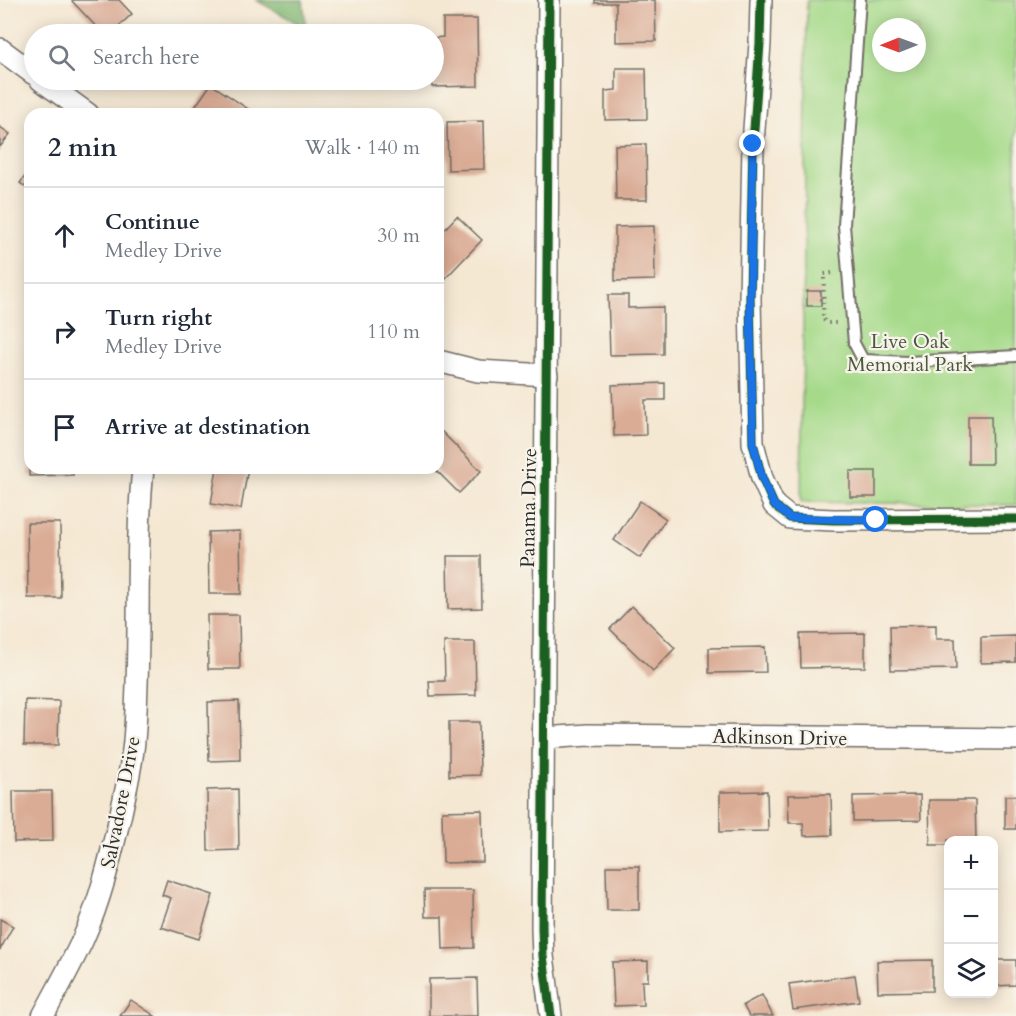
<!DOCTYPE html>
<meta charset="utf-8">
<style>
body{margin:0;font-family:Cardo,serif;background:#f2f2f3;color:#1f2937}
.controls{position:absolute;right:18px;bottom:18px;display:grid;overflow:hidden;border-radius:12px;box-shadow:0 3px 15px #0003}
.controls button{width:54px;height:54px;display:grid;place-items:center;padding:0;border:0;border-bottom:2px solid #e0e1e3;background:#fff;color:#1f2937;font:30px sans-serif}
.compass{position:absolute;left:872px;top:18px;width:54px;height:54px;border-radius:50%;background:#fff;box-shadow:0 3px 15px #0003;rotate:269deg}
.stop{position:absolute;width:18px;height:18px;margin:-14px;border:4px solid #1a73e8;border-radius:50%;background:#fff}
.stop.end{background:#1a73e8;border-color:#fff;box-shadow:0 2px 6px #0008}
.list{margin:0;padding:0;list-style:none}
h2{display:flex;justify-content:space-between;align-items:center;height:78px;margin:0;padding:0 24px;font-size:26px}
h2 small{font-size:20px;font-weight:400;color:#747a83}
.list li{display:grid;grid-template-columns:39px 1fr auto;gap:18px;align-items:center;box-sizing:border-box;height:96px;padding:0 24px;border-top:2px solid #e0e1e3}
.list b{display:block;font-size:22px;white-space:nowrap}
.list p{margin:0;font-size:20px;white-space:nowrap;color:#747a83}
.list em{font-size:20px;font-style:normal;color:#747a83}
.icon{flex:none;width:33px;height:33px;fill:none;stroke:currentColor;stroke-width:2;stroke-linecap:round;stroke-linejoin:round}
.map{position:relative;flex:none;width:1016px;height:1016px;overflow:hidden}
.search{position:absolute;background:#fff;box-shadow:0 3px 15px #0003;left:24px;top:24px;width:420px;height:66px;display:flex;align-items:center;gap:15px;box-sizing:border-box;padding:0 21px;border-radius:33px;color:#747a83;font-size:22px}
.panel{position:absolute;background:#fff;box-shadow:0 3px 15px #0003;left:24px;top:108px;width:420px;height:366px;border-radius:18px}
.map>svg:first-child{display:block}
</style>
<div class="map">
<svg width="1016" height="1016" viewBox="0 0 1016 1016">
<rect width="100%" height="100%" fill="#f7f3e8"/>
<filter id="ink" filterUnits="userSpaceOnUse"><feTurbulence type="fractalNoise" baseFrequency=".0167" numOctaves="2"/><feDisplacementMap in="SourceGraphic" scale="12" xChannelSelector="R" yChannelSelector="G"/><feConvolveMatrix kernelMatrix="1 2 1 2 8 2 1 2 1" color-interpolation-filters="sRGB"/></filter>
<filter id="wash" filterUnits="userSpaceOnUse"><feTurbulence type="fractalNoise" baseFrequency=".008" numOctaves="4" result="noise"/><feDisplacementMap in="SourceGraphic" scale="24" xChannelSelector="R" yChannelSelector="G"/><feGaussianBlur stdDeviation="1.35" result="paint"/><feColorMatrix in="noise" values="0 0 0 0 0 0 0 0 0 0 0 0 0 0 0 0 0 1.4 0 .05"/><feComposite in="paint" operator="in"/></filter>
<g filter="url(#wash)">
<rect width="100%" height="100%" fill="#f5e8d3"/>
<path fill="#a6da8a" stroke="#68825a" stroke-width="1.5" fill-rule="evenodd" d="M 807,0 L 1016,0 L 1016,505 L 801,502 ZM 881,27 L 917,27 L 917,63 L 881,63 Z"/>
<polygon fill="#84ba76" stroke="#587250" stroke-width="1.5" points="256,0 303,0 306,28"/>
<g id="blocks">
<g fill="#daac95">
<polygon points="73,0 119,0 132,14 110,34 103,34 72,1"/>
<polygon points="595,0 655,0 656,41 616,42 616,3 595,3"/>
<polygon points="443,19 477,19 478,86 432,87 434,38 443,37"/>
<polygon points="616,68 646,68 647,119 605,120 605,91 616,90"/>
<polygon points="211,84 251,111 249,114 190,114"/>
<polygon points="483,121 484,169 448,170 447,122"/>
<polygon points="0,127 10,134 0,147"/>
<polygon points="646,144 647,200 616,200 615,145"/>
<polygon points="30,170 30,190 20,183"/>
<polygon points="457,216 482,240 442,282 438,278 438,236"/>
<polygon points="654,226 655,280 615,281 615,227"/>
<rect x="807" y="291" width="14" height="15"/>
<polygon points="608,295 628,295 628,308 663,307 663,354 610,355"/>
<polygon points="665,383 665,400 645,400 646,435 614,436 612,385"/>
<polygon points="968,416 991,416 992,464 968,464"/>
<polygon points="438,428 481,471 459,493 434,468 438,468"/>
<polygon points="29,468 73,468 73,475 29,476"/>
<polygon points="217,468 248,468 241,509 211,504"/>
<rect x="850" y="471" width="26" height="26"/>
<polygon points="640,501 666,519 640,558 614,540"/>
<polygon points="27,523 60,523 61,598 28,598"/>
<polygon points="240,531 241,594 209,594 208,532"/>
<polygon points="447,556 481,556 482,608 448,609"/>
<polygon points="632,606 675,648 653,671 610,629"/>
<polygon points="207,615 239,615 240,669 208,669"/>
<polygon points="936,625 936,639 955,639 956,669 891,670 890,626"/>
<polygon points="865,633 865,667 801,668 800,634"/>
<polygon points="1016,636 1016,662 981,663 981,637"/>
<polygon points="444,642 475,642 476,695 430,696 429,681 445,681"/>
<polygon points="765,647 766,672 709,673 709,648"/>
<polygon points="25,700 59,701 58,745 24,745"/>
<polygon points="239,701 240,760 209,761 208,702"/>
<polygon points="449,722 479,722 480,775 449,776"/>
<polygon points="238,789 239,850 208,851 207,790"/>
<polygon points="13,791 52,791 53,841 14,842"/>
<polygon points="767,791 768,831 720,832 720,792"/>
<polygon points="831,794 832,835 804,836 803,823 789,823 788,795"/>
<polygon points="920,795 921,820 853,821 853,796"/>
<rect x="1005" y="796" width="11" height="33"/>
<polygon points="929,800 975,800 976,840 948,840 948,845 930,845"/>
<polygon points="482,810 483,862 443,863 442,811"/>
<polygon points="606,866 639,866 639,910 607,910"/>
<polygon points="167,880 213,895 199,939 161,927 171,898 162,895"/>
<polygon points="424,890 473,890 474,948 443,949 442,917 425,917"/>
<polygon points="0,919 13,926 0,950"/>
<polygon points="932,960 932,991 878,992 877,961"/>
<polygon points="994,960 1016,960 1016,985 994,986"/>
<polygon points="648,961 648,981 642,981 643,1005 614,1006 612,962"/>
<polygon points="855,975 859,1001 793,1010 789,984"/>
<polygon points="477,978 478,1016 429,1016 429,979"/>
<polygon points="762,995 773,1016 749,1016 743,1005"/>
<polygon points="131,1000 155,1016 120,1016"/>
</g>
</g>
</g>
<g filter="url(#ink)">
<use href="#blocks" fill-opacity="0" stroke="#726d66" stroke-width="1.5"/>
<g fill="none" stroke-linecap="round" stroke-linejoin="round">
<defs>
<polyline id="service" points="860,0 844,225 854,343 863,360 908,362 1016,356"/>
<g id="minor">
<polyline points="549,0 542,928 543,956 551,1016"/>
<polyline points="761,0 760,43 753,144 750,299 753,443 762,478 774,505 790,518 833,520 1016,519"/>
<polyline points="0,49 34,74"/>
<polyline points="41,80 88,114"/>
<polyline points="438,361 478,371 547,375"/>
<polyline points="544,738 588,735 1016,739"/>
<path d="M 43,1016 C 57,990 71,965 83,939 C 101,899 111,855 121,813 C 126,789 132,765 134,741 C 142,650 134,559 143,468"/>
</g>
</defs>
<use href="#service" stroke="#726d66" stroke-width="14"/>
<use href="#minor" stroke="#726d66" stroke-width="24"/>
<polyline stroke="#726d66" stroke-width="4" stroke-dasharray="1.5 4.5" stroke-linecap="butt" points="832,273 824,274 823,319 827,323 838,323"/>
<use href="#service" stroke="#fff" stroke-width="10"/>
<use href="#minor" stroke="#fff" stroke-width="21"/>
<defs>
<g id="cycleway">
<polyline points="549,0 542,928 543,956 551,1016"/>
<polyline points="761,0 760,43 753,144 750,299 753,443 762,478 774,505 790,518 833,520 1016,519"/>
</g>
</defs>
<use href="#cycleway" stroke="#f7f3e8" stroke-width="13"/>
<use href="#cycleway" stroke="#1b5e20" stroke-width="9"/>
</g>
</g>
<g fill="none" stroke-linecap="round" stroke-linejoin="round" filter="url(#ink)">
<polyline stroke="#1a73e8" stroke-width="8" points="753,144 750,299 753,443 762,478 774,505 790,518 876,520"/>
</g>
<g text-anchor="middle" stroke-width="4.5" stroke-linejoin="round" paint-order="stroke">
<g font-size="20" fill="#4a5743" stroke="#f7f3e8">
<text x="910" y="348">Live Oak<tspan x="910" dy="23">Memorial Park</tspan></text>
</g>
<g font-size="20" fill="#2b2b2b" stroke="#f7f3e8">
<text transform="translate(528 508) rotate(-89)" y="7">Panama Drive</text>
<text transform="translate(780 737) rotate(1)" y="7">Adkinson Drive</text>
<text transform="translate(120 802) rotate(-79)" y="7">Salvadore Drive</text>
</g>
</g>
</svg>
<div class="controls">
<button>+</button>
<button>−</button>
<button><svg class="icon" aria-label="layers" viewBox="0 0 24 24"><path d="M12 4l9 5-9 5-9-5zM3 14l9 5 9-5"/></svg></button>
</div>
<svg class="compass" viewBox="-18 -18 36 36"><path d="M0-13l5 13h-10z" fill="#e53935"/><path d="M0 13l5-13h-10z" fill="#747a83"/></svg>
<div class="stop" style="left:876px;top:520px"></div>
<div class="stop end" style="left:753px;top:144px"></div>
<div class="search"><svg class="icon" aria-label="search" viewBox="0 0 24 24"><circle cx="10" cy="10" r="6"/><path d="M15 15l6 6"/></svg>Search here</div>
<section class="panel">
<h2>2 min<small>Walk · 140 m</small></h2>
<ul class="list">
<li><svg class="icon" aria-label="ahead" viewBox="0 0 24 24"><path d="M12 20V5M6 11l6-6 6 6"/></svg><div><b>Continue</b><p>Medley Drive</p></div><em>30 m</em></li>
<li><svg class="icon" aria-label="right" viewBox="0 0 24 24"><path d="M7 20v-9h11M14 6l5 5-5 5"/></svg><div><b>Turn right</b><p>Medley Drive</p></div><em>110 m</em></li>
<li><svg class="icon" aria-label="arrive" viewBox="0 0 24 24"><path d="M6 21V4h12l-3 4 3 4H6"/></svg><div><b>Arrive at destination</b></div></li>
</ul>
</section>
</div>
